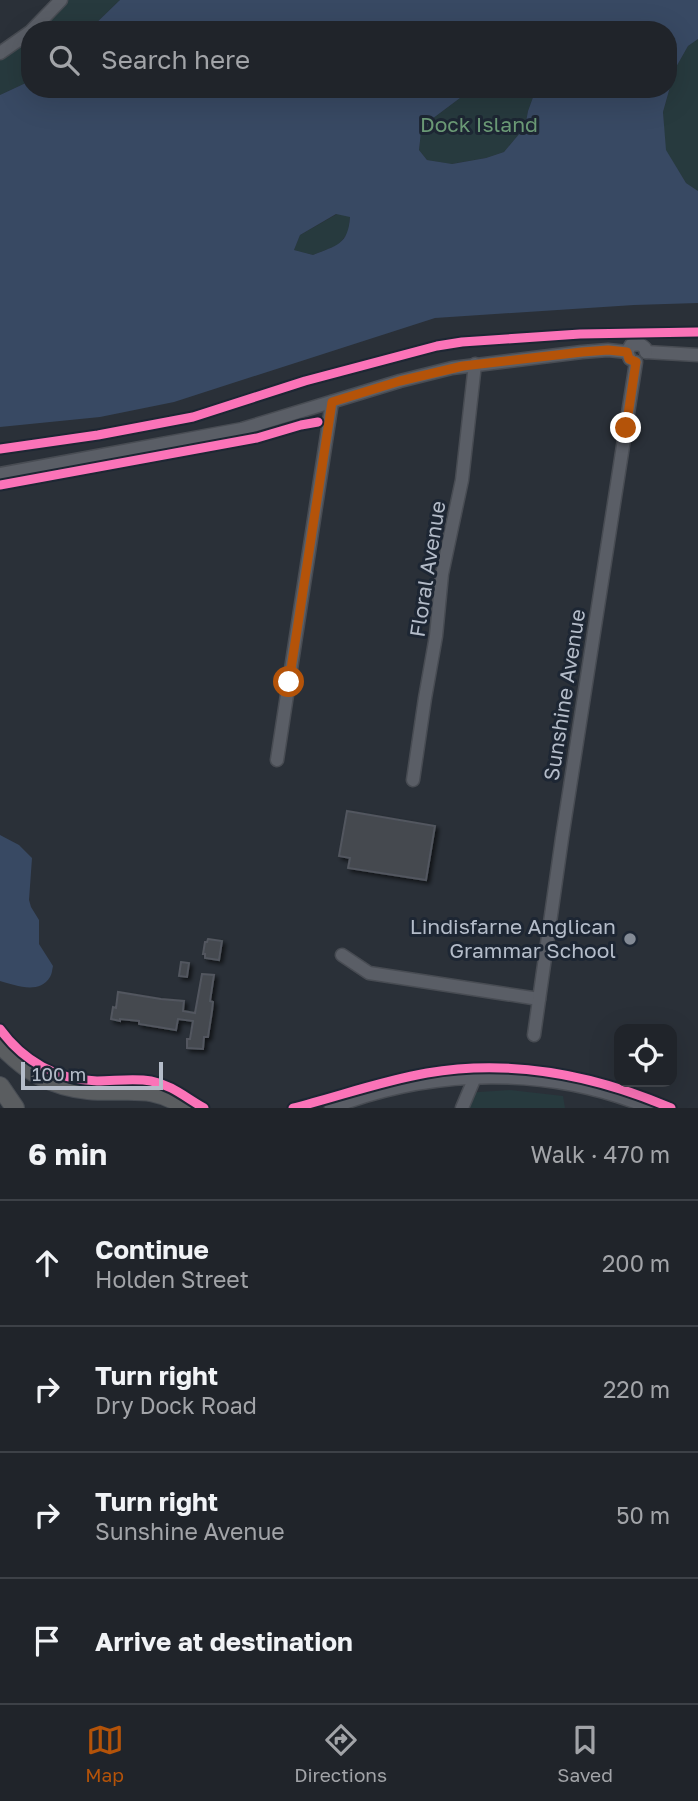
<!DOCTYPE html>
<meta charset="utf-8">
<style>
body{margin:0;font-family:"Golos Text",sans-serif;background:#2d3036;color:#f1f3f6}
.controls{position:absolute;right:21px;bottom:21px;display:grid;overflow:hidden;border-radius:14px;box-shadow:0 7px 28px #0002}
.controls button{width:63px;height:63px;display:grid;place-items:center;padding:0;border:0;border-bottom:2px solid #3d4147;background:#20242a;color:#f1f3f6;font:35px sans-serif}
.scale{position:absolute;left:21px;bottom:18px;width:142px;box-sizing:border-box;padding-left:7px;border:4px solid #b4bcc9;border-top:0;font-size:19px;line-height:24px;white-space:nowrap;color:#b4bcc9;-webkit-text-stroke:5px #1d2633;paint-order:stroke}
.stop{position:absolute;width:21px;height:21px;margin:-16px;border:5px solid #b45309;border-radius:50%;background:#fff}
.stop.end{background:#b45309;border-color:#fff;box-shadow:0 2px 7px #0008}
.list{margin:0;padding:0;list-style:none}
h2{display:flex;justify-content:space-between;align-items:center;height:91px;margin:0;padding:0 28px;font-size:30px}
h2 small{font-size:23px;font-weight:400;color:#a2a4a8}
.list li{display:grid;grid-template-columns:46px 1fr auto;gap:21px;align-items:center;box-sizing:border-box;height:126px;padding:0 28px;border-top:2px solid #3d4147}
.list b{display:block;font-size:26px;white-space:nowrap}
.list p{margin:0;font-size:23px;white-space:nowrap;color:#a2a4a8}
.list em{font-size:23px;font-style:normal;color:#a2a4a8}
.icon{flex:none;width:38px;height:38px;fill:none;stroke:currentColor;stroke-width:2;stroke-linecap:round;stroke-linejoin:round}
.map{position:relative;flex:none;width:698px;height:1108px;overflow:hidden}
.search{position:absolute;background:#20242a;box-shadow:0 7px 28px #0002;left:21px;right:21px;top:21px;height:77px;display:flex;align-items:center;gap:18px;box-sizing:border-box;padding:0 24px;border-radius:28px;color:#a2a4a8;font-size:26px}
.sheet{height:595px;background:#20242a}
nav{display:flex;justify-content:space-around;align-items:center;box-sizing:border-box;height:98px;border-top:2px solid #3d4147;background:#20242a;font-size:19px;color:#a2a4a8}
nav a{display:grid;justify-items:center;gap:4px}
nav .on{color:#b45309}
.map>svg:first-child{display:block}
</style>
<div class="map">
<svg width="698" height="1108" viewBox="0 0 698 1108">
<defs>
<filter id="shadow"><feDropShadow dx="3" dy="3" stdDeviation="2" flood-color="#0009"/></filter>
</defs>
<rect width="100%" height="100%" fill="#2a3038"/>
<g fill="#273a3e">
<polygon points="66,0 120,0 89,30 38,30"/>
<polygon points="30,38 30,81 0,95 0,59 17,49"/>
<polygon points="698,39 698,191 686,183 665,150 663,112 675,69 688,46"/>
<polygon points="472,89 536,89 528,111 525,127 504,152 486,158 451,164 427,160 419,150 421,132 432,119"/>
<polygon points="337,214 350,216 348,233 338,245 313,255 294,250 300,235"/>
<polygon points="510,1090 563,1096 565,1108 457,1108 464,1093"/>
</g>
<g fill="#384963" fill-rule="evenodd">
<path d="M 120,0 L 698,0 L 698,39 L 688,46 L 675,69 L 663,112 L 666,150 L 686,183 L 698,191 L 698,303 L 634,305 L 435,318 L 174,402 L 100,417 L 0,427 L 0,95 L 30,81 L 30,89 L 472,89 L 432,119 L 421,132 L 419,150 L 427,160 L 452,164 L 486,158 L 504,152 L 525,127 L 528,111 L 536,89 L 668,89 L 668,30 L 89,30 ZM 336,214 L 350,217 C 348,245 337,245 313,255 L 294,250 L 300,235 Z"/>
<path d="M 0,835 L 19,845 L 32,858 L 29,900 L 31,907 L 39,920 L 39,944 L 53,966 C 52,970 52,974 50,977 C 39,995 15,985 0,981 Z"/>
</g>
<g fill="#444950" stroke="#52575f" stroke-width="2" filter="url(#shadow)">
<polygon points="347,811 435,826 426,880 348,868 350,858 339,856"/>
<polygon points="208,939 222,941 219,960 205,958 205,954 203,954 205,942 207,942"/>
<polygon points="181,962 189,963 187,977 179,976"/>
<polygon points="202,974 214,975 210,1001 213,1002 212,1011 208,1037 204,1037 203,1049 187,1048 187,1039 190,1039 193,1021 178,1019 176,1030 139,1024 139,1021 120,1019 120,1021 111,1019 113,1007 116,1008 118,992 161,999 184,1001 183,1011 195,1013"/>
</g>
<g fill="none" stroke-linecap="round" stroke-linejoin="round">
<defs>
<g id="minor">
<polyline points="32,30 61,0"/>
<polyline points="0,53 30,32"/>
<polyline points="646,352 698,355"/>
<polyline points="630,359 627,352 631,345 640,344 645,348 646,352"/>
<polyline points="0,474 242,429 400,381 452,368 582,352 608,350 627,352"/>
<polyline points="277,760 332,402"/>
<polyline points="413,780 425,698 436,636 442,574 462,480 475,364"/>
<polyline points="342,955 369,973 539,999"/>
<polyline points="534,1035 562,838 636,362"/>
<path d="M 331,1108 C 433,1068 549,1066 650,1108"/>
<polyline points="462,1108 475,1077"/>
</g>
<g id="highway">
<path d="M 0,1044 C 26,1071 50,1086 88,1090 C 128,1094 150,1082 187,1108"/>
<polyline points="0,1086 15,1108"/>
</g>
</defs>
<use href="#minor" stroke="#484c53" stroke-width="15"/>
<use href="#highway" stroke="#474c53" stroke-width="20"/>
<use href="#minor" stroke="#5a5e66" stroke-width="12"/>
<use href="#highway" stroke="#5a5d60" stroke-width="18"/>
<defs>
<g id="cycleway">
<polyline points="0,449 98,435 193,417 305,381 437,346 462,342 580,334 698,332"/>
<polyline points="0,485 257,438 301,425 318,422"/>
<path d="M 0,1029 C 23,1061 57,1080 97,1081 C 115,1081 134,1078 151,1081 C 172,1085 186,1098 204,1108"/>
<path d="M 293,1108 C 337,1097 381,1081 427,1073 C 510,1059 594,1075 671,1108"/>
</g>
</defs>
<use href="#cycleway" stroke="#1d2633" stroke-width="13"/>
<use href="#cycleway" stroke="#fb73b8" stroke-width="9"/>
</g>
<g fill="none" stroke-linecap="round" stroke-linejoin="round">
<polyline stroke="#b45309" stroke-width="9" points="289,682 332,402 400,381 463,366 582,352 608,350 627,352 629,359 636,362 626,428"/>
</g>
<circle fill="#848b96" stroke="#1d2633" stroke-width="2.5" cx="630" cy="939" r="7"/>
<g text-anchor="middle" stroke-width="6" stroke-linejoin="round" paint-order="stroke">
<g font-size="21" fill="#6b9a76" stroke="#1d2633">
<text x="479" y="132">Dock Island</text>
</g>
<g font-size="21" fill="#b4bcc9" stroke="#1d2633">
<text transform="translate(428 569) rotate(-81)" y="7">Floral Avenue</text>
<text transform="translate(565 695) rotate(-81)" y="7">Sunshine Avenue</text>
</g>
<g font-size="21" fill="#b4bcc9" stroke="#1d2633" text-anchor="end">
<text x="616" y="934">Lindisfarne Anglican<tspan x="616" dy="24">Grammar School</tspan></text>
</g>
</g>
</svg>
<div class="controls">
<button><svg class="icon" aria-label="locate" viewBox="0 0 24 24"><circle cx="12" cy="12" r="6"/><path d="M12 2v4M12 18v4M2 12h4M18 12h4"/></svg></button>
</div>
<div class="scale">100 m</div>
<div class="stop" style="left:289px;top:682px"></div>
<div class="stop end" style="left:626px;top:428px"></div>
<div class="search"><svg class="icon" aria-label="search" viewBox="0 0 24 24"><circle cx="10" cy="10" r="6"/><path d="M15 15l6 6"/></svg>Search here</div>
</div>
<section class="sheet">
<h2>6 min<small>Walk · 470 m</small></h2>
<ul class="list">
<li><svg class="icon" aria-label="ahead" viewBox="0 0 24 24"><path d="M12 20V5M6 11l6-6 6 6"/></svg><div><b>Continue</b><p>Holden Street</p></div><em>200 m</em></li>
<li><svg class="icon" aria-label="right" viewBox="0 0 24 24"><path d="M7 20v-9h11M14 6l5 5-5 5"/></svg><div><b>Turn right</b><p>Dry Dock Road</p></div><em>220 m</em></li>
<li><svg class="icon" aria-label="right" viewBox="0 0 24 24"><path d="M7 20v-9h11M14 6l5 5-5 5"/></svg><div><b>Turn right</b><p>Sunshine Avenue</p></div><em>50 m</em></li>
<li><svg class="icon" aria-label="arrive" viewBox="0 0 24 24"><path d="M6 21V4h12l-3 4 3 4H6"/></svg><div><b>Arrive at destination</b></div></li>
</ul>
</section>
<nav>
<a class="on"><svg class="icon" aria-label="map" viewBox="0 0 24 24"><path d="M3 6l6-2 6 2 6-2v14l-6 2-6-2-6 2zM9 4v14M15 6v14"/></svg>Map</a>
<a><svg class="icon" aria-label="directions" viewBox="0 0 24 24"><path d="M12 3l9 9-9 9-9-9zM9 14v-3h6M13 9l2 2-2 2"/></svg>Directions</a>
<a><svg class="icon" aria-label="saved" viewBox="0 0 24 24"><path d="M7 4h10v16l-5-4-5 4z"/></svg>Saved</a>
</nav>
